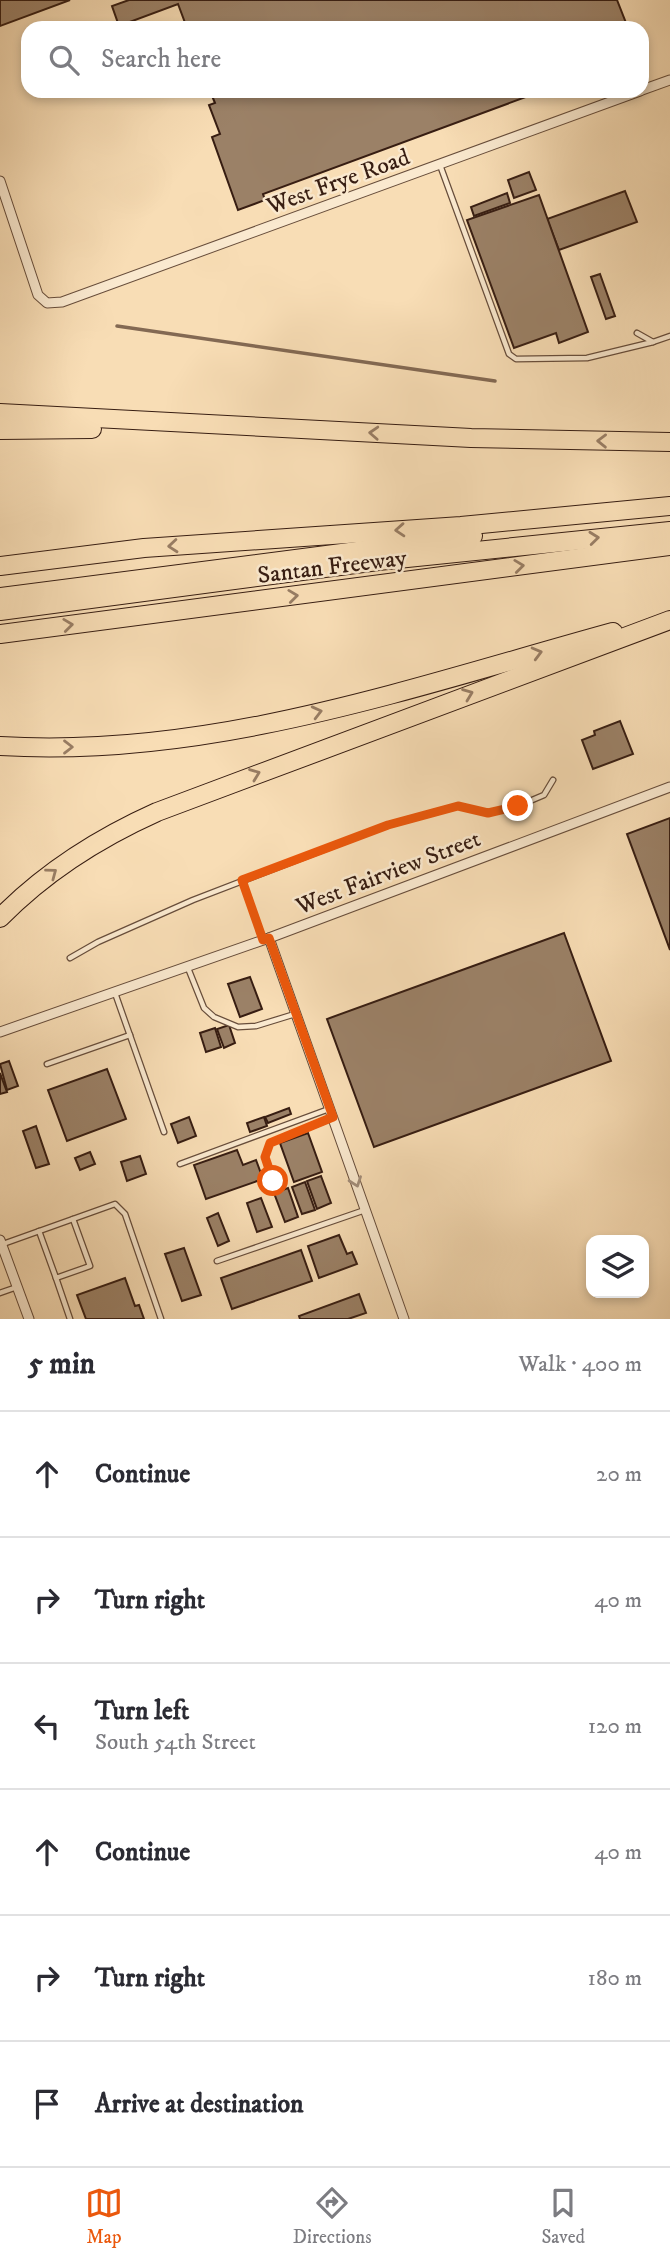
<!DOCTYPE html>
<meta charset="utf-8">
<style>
body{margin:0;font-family:"IM FELL DW Pica",serif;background:#f7f7f7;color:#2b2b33}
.controls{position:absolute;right:21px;bottom:21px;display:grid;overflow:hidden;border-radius:14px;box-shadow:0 4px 10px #0003}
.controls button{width:63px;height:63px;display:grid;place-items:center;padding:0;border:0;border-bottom:2px solid #e1e1e2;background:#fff;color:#2b2b33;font:35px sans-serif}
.stop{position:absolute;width:21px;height:21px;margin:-16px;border:5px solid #ea580c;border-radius:50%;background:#fff}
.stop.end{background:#ea580c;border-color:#fff;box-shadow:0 2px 7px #0008}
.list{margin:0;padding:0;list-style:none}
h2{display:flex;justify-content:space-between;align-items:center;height:91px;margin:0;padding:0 28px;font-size:30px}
h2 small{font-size:23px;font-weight:400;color:#7c7c81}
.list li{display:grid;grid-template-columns:46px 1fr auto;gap:21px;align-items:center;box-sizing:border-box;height:126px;padding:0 28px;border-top:2px solid #e1e1e2}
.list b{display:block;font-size:26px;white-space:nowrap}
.list p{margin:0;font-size:23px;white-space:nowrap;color:#7c7c81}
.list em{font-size:23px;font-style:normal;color:#7c7c81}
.icon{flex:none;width:38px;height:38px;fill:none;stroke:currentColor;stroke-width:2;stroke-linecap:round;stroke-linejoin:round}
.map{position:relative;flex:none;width:670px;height:1319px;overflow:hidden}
.search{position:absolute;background:#fff;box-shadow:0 4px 10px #0003;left:21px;right:21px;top:21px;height:77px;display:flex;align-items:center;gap:18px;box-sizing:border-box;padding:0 24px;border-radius:21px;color:#7c7c81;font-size:26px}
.sheet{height:847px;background:#fff}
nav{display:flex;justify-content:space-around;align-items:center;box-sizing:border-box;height:98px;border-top:2px solid #e1e1e2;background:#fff;font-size:19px;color:#7c7c81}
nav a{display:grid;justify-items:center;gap:4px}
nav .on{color:#ea580c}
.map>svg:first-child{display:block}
</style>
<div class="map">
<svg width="670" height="1319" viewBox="0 0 670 1319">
<rect width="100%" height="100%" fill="#f8ddb5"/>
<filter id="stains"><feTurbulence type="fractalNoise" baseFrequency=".00286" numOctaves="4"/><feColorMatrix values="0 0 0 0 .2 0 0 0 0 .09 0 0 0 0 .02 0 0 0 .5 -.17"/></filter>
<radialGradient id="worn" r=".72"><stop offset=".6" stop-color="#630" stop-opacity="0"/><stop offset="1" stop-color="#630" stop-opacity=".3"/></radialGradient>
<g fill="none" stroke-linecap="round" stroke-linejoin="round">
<polyline stroke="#836953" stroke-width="3.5" points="117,326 495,381"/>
</g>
<g fill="#9b8167" stroke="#371d12" stroke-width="2">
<polygon points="0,0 70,0 0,26"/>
<polygon points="129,0 617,0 628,28 187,28 178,4 119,26 112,6"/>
<polygon points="210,91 542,91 263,194 265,200 238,210 212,137 220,134 209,105 215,103"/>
<polygon points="529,172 536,190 514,198 508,180"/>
<polygon points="625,191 637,222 559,250 547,219"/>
<polygon points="507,193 510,203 474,216 471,207"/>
<polygon points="539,195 588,332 559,343 556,333 514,348 467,220"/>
<polygon points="600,274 615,316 606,319 591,277"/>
<polygon points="620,721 633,754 593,769 582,740 595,735 594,731"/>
<polygon points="670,818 670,950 627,834"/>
<polygon points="564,933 611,1061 374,1147 327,1019"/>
<polygon points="250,977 262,1009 240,1017 228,984"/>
<polygon points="229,1025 235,1043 224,1048 217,1029"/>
<polygon points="215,1028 221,1047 206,1052 200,1033"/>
<polygon points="9,1061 18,1086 7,1090 0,1064"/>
<polygon points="107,1069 126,1119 67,1141 48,1090"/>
<polygon points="0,1073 7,1092 0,1094"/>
<polygon points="289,1108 291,1114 268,1123 265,1117"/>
<polygon points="189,1117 196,1136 178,1143 171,1124"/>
<polygon points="264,1117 267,1126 250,1132 247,1123"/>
<polygon points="36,1126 49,1164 36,1168 23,1131"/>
<polygon points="308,1133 322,1172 294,1182 280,1143"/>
<polygon points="237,1150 243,1165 256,1160 263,1179 206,1199 194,1165"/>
<polygon points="90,1152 95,1164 80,1170 75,1158"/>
<polygon points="140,1156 146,1174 127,1181 121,1162"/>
<polygon points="321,1176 331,1203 317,1209 307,1181"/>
<polygon points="305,1182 315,1210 302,1214 292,1187"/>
<polygon points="288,1188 298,1217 285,1222 274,1193"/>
<polygon points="261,1198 272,1227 257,1232 247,1203"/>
<polygon points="218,1213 229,1241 218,1246 207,1218"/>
<polygon points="339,1235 347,1254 352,1252 357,1264 319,1278 308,1246"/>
<polygon points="184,1248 201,1295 182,1301 165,1254"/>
<polygon points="301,1250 312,1281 232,1309 221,1278"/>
<polygon points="125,1278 135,1306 139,1305 144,1319 86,1319 77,1295"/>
<polygon points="359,1294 366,1313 348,1319 300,1319 299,1316"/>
</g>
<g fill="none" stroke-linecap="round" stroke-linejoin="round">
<defs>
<g id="service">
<polyline points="440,165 509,354 516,359 587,358 653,342"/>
<polyline points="637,333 653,342 670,336"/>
<polyline points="242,880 263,939"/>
<polyline points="70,958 98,942 193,900 388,825 458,806 488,813 518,806 544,795 553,780"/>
<polyline points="188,968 204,1008 214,1017 238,1027 256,1026 295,1014"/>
<polyline points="115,993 164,1132"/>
<polyline points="47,1064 130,1035"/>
<polyline points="180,1164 329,1109"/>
<polyline points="273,1181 265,1157 270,1143 332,1118"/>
<polyline points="39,1231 56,1278 90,1266 73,1219"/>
<polyline points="3,1244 115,1204 125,1214 161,1319"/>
<polyline points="217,1261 365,1210"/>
<polyline points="56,1278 70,1319"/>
<polyline points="0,1293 17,1287"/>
</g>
<g id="minor">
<polyline points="642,90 670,80"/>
<polyline points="0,181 38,295 47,303 62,302 640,91"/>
<polyline points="269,938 404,1319"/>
<polyline points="0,1032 269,938 670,787"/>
<polyline points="0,1240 29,1319"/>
</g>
<g id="motorway">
<polyline points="0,413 471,438 670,442"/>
<polyline points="0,430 92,429"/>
<polyline points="0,566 144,548 461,526 670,506"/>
<polyline points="0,597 473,536"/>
<polyline points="0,611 378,561 670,531"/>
<polyline points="0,634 670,546"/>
<path d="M 0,746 C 210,759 413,687 613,632"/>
<path d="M 0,918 C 45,872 99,838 157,812 L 670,620"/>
</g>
</defs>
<use href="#service" stroke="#674d3b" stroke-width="7"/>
<use href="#minor" stroke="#674d3b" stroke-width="11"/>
<use href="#motorway" stroke="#371d12" stroke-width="20"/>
<use href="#service" stroke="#fae9cf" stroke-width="4.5"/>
<use href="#minor" stroke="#fae9cf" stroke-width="9"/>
<use href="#motorway" stroke="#f8ddb5" stroke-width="18"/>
</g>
<defs><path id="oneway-chevron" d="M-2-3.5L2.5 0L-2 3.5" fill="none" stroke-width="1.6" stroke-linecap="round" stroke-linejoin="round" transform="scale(1.75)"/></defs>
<g stroke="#987d64">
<use href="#oneway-chevron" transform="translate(374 433) rotate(-177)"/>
<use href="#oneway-chevron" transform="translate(602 441) rotate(-179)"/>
<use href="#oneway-chevron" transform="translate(400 530) rotate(176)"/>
<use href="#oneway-chevron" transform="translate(594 538) rotate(-6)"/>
<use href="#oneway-chevron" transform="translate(173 546) rotate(175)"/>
<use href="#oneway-chevron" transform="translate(519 566) rotate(-7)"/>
<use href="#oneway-chevron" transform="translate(293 596) rotate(-7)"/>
<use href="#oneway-chevron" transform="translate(68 625) rotate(-7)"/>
<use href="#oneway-chevron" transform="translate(537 653) rotate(-15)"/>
<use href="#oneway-chevron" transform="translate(468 694) rotate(-21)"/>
<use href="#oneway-chevron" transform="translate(317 712) rotate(-14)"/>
<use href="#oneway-chevron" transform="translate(68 747)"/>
<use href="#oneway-chevron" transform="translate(255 774) rotate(-21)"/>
<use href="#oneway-chevron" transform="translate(52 873) rotate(-37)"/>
</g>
<use stroke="#a28d7a" href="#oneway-chevron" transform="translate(356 1182) rotate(70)"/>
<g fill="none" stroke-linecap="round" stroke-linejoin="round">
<polyline stroke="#ea580c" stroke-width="9" points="273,1181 265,1157 270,1143 333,1117 269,938 263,940 242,880 388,825 458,806 488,813 518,806"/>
</g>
<g text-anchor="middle" stroke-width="5" stroke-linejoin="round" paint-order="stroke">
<g font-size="24" fill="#371d12" stroke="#fae9cf">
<text transform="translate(338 181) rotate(-20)" y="8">West Frye Road</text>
<text transform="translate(332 566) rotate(-7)" y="8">Santan Freeway</text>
<text transform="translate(388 872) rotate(-21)" y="8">West Fairview Street</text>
</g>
</g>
<rect width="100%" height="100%" filter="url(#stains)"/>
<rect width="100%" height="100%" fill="url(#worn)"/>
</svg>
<div class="controls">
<button><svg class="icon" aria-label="layers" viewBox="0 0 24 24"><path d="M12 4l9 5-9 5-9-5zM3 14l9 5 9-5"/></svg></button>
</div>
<div class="stop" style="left:273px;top:1181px"></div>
<div class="stop end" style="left:518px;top:806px"></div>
<div class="search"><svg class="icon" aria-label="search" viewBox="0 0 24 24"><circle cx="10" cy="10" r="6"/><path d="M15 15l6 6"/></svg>Search here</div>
</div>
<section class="sheet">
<h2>5 min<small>Walk · 400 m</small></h2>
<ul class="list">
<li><svg class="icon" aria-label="ahead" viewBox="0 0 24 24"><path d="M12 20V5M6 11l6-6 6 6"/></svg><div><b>Continue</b></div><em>20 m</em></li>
<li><svg class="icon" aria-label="right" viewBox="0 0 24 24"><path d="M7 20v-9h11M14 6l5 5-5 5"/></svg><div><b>Turn right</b></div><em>40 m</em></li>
<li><svg class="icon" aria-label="left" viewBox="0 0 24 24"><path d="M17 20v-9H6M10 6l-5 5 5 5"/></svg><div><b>Turn left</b><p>South 54th Street</p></div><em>120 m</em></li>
<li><svg class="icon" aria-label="ahead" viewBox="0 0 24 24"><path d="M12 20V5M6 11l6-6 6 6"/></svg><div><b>Continue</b></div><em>40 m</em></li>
<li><svg class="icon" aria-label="right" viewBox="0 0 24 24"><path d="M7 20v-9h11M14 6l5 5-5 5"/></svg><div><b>Turn right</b></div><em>180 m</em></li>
<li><svg class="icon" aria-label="arrive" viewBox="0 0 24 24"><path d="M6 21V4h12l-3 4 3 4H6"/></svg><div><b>Arrive at destination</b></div></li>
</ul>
</section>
<nav>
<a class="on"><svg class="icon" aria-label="map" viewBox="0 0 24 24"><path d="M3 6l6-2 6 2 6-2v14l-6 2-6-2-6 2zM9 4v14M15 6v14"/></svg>Map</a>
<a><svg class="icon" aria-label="directions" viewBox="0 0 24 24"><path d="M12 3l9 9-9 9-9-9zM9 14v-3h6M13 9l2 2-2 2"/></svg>Directions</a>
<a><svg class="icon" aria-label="saved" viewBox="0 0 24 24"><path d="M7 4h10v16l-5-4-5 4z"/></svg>Saved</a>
</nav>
